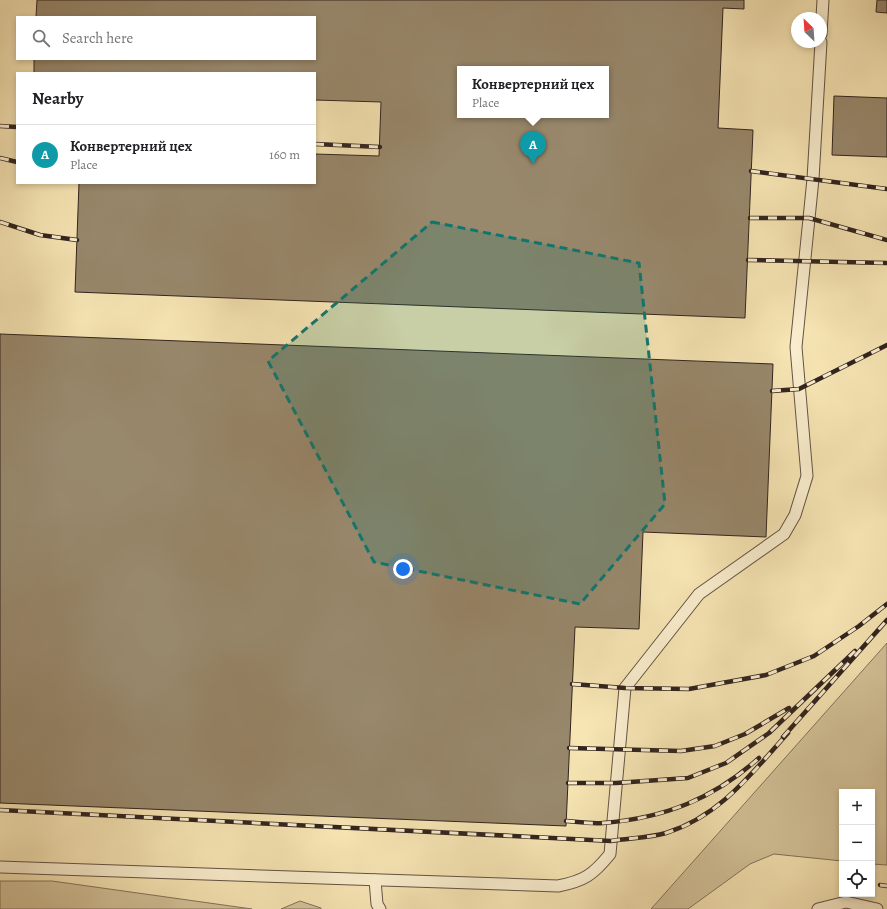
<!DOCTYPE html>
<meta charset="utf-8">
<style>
body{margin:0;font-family:Alegreya,serif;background:#f6f6f6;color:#202124}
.controls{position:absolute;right:12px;bottom:12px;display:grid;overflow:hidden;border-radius:0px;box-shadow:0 2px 6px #0003}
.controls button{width:36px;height:36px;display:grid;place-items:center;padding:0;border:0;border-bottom:1px solid #e0e0e0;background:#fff;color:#202124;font:20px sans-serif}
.compass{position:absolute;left:791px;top:12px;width:36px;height:36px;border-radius:50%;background:#fff;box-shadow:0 2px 6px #0003;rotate:335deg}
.you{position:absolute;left:403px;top:569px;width:14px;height:14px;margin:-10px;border:3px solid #fff;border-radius:50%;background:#1a73e8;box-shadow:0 0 0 6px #1a73e833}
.badge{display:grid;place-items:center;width:26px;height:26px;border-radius:50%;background:#0f766e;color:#fff;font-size:13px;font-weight:700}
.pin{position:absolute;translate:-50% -33px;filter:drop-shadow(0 1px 2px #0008)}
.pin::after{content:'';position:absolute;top:21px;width:14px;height:12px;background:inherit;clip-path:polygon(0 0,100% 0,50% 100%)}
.popup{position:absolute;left:457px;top:66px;width:152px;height:52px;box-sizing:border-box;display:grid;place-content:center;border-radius:0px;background:#fff;filter:drop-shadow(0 1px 3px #0005);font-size:13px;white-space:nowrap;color:#757577}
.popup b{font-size:15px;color:#202124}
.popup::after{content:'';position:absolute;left:50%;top:100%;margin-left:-8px;border:8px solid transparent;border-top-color:#fff}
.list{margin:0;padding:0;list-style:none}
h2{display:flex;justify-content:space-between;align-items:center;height:52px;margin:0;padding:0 16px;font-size:17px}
h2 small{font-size:13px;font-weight:400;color:#757577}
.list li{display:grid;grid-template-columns:26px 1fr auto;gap:12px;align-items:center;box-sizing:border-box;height:60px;padding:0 16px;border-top:1px solid #e0e0e0}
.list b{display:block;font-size:15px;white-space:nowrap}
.list p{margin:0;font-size:13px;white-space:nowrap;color:#757577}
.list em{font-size:13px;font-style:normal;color:#757577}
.icon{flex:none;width:22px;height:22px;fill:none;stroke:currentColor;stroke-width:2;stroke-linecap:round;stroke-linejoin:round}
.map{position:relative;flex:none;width:887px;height:909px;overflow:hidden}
.search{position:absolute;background:#fff;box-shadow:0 2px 6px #0003;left:16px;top:16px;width:300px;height:44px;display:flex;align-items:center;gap:10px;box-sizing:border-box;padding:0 14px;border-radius:0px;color:#757577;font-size:15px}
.panel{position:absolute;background:#fff;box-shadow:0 2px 6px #0003;left:16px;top:72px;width:300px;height:112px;border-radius:0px}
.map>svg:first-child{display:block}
</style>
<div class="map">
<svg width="887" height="909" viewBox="0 0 887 909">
<rect width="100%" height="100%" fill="#f7e5b4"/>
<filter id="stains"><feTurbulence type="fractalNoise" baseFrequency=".005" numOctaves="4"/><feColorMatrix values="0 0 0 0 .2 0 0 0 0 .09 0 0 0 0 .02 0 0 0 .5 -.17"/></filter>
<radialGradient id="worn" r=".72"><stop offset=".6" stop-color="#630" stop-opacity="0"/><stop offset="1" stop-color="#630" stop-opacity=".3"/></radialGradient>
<g fill="#d5c49b" stroke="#83745d">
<polygon points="887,643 887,865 872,864 872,792 842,792 842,861 774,854 750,864 688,909 651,909"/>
<polygon points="0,881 52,881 252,909 0,909"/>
<polygon points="300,901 321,908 321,909 281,909"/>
</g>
<g fill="#98886c" stroke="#31241f" fill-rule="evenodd">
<path d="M 37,0 L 744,0 L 744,9 L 723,8 L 718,128 L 753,130 L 745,318 L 75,292 L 79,183 L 315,183 L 315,154 L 379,156 L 381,102 L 315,100 L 315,73 L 34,73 L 34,59 L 315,59 L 315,17 L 36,17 ZM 460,69 L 606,69 L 606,115 L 460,115 Z"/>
<polygon points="877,0 887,0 887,13 876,12"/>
<polygon points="834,96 887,98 887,157 832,155"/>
<polygon points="0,334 773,364 766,537 643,532 639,629 575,627 566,826 0,803"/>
</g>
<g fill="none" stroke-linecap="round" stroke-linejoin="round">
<defs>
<g id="service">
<polyline points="821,34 823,0"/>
<path d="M 0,867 L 558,886 C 584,881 593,875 610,854 L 625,688 L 699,594 L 784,534 L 795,515 L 807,476 L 796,347 L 813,179 L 821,42"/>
<polyline points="375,880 377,904 380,909"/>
<polyline points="818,909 846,902 877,909"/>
</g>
</defs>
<use href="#service" stroke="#625444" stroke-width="13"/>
<use href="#service" stroke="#faeece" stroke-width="11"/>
<defs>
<g id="rail">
<polyline points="0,126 17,127"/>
<polyline points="315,144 380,147"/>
<polyline points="0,158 17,162"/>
<polyline points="751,171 887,189"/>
<polyline points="750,218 809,218 887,240"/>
<polyline points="0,222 40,235 77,240"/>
<polyline points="748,260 887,263"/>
<polyline points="772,391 799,389 887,345"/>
<polyline points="572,684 625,688 689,689 766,675 814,656 859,626 887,604"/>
<polyline points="783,737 887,620"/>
<polyline points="569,748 681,751 715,746 745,734 789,708"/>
<polyline points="568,783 616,783 688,778 726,763 769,733 855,651"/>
<path d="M 0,810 L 611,841 C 629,838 649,838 666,833 C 720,816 751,774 788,733"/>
<path d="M 566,821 C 578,822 591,824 603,823 C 665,818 713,799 759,758"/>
<polyline points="880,885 887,886"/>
</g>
</defs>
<use href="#rail" stroke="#31241f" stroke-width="4.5"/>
<use href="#rail" stroke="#faeece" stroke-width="3" stroke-dasharray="9" stroke-linecap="butt"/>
</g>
<path fill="#0f766e" fill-opacity="0.2" stroke="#0f766e" stroke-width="3" stroke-dasharray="8 5" stroke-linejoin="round" d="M 432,222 L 639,263 L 665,504 L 580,604 L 374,562 L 268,361 Z"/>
<rect width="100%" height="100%" filter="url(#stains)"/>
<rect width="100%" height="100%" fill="url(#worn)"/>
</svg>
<div class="controls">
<button>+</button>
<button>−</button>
<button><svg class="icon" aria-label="locate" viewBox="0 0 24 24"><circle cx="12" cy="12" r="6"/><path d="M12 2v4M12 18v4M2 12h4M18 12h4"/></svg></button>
</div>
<svg class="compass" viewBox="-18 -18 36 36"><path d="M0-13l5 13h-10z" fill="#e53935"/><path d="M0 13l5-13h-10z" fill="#757577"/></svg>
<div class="you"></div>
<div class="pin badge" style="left:533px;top:164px;background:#0f9aa8">A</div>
<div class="popup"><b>Конвертерний цех</b>Place</div>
<div class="search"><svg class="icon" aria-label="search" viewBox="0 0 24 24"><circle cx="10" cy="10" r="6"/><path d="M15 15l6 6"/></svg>Search here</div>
<section class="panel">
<h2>Nearby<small></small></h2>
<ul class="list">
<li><span class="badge" style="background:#0f9aa8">A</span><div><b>Конвертерний цех</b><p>Place</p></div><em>160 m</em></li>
</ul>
</section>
</div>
